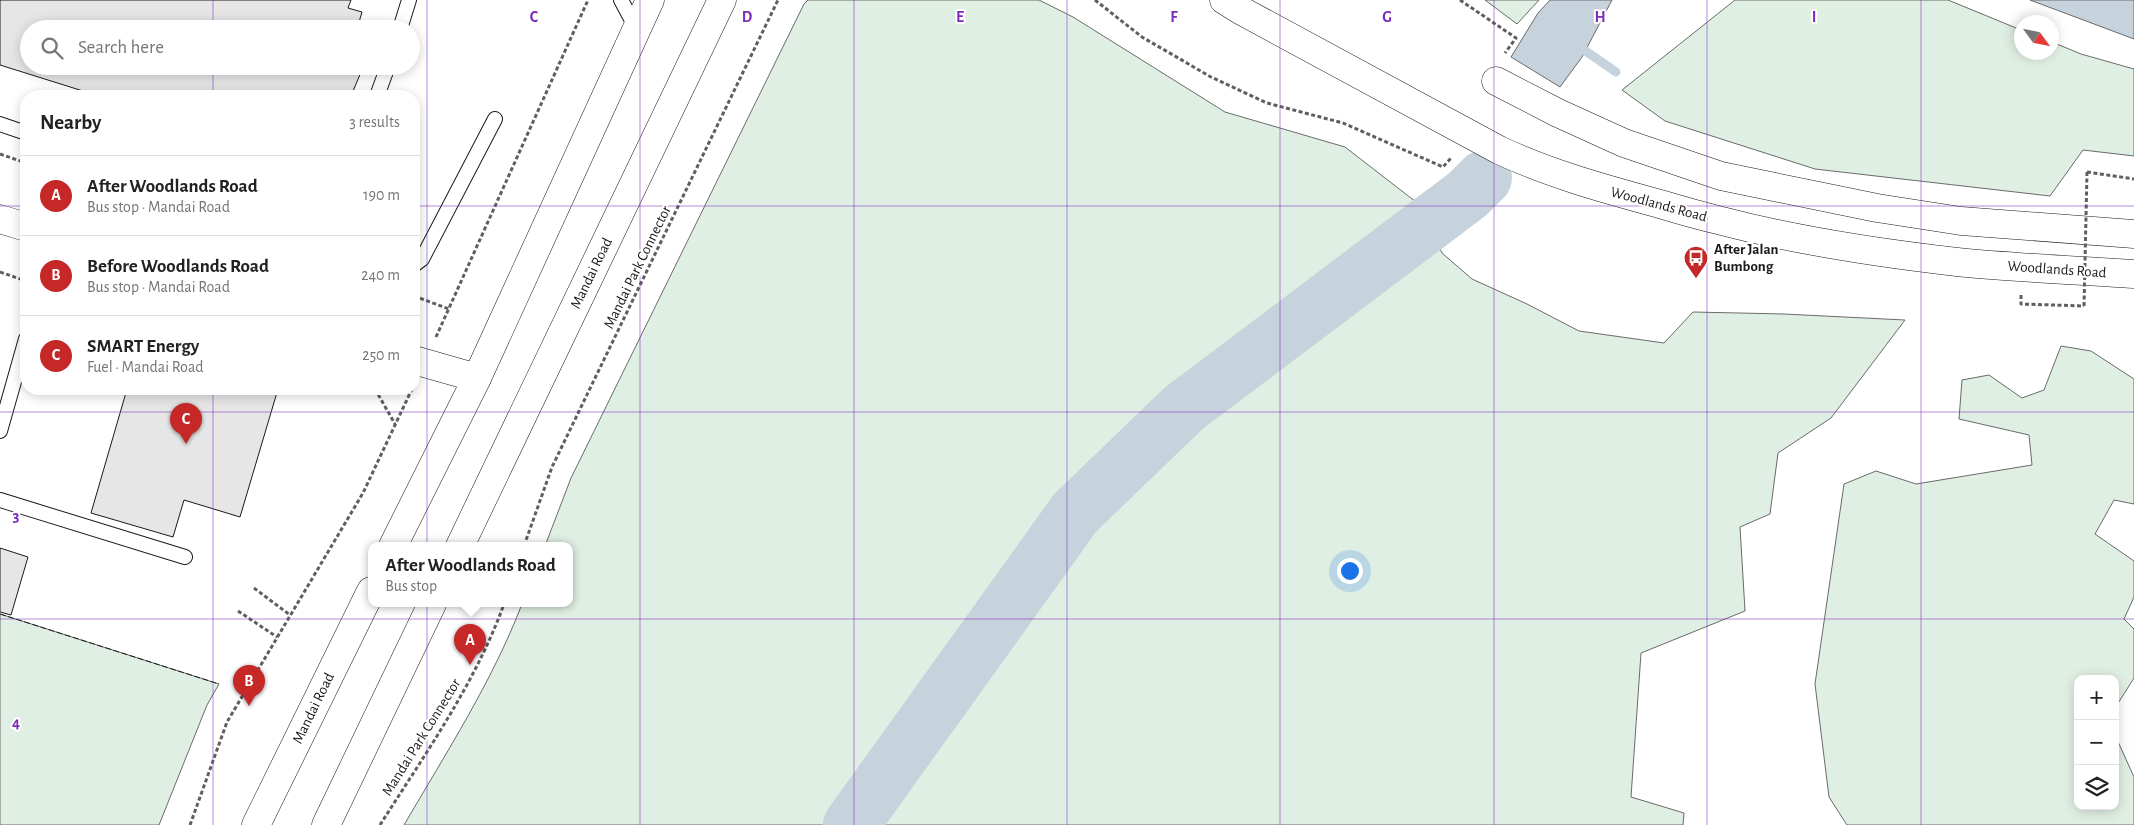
<!DOCTYPE html>
<meta charset="utf-8">
<style>
body{margin:0;font-family:"Alegreya Sans",sans-serif;background:#f6f6f6;color:#222}
.controls{position:absolute;right:15px;bottom:15px;display:grid;overflow:hidden;border-radius:10px;box-shadow:0 2px 12px #0003}
.controls button{width:45px;height:45px;display:grid;place-items:center;padding:0;border:0;border-bottom:1px solid #e0e0e0;background:#fff;color:#222;font:25px sans-serif}
.compass{position:absolute;left:2014px;top:15px;width:45px;height:45px;border-radius:50%;background:#fff;box-shadow:0 2px 12px #0003;rotate:123deg}
.you{position:absolute;left:1349px;top:570px;width:18px;height:18px;margin:-12px;border:4px solid #fff;border-radius:50%;background:#1a73e8;box-shadow:0 0 0 8px #1a73e833}
.badge{display:grid;place-items:center;width:32px;height:32px;border-radius:50%;background:#c62828;color:#fff;font-size:16px;font-weight:700}
.pin{position:absolute;translate:-50% -41px;filter:drop-shadow(0 1px 2px #0008)}
.pin::after{content:'';position:absolute;top:26px;width:18px;height:15px;background:inherit;clip-path:polygon(0 0,100% 0,50% 100%)}
.popup{position:absolute;left:368px;top:542px;width:205px;height:65px;box-sizing:border-box;display:grid;place-content:center;border-radius:10px;background:#fff;filter:drop-shadow(0 1px 4px #0005);font-size:16px;white-space:nowrap;color:#767676}
.popup b{font-size:19px;color:#222}
.popup::after{content:'';position:absolute;left:50%;top:100%;margin-left:-10px;border:10px solid transparent;border-top-color:#fff}
.list{margin:0;padding:0;list-style:none}
h2{display:flex;justify-content:space-between;align-items:center;height:65px;margin:0;padding:0 20px;font-size:21px}
h2 small{font-size:16px;font-weight:400;color:#767676}
.list li{display:grid;grid-template-columns:32px 1fr auto;gap:15px;align-items:center;box-sizing:border-box;height:80px;padding:0 20px;border-top:1px solid #e0e0e0}
.list b{display:block;font-size:19px;white-space:nowrap}
.list p{margin:0;font-size:16px;white-space:nowrap;color:#767676}
.list em{font-size:16px;font-style:normal;color:#767676}
.icon{flex:none;width:28px;height:28px;fill:none;stroke:currentColor;stroke-width:2;stroke-linecap:round;stroke-linejoin:round}
.map{position:relative;flex:none;width:2134px;height:825px;overflow:hidden}
.search{position:absolute;background:#fff;box-shadow:0 2px 12px #0003;left:20px;top:20px;width:400px;height:55px;display:flex;align-items:center;gap:12px;box-sizing:border-box;padding:0 18px;border-radius:28px;color:#767676;font-size:19px}
.panel{position:absolute;background:#fff;box-shadow:0 2px 12px #0003;left:20px;top:90px;width:400px;height:305px;border-radius:20px}
.map>svg:first-child{display:block}
</style>
<div class="map">
<svg width="2134" height="825" viewBox="0 0 2134 825">
<rect width="100%" height="100%" fill="#fff"/>
<g fill="#e0efe3" stroke="#6a6a6a">
<path d="M 808,0 L 1039,0 L 1073,17 L 1225,112 L 1345,147 L 1420,205 L 1442,253 L 1472,279 L 1527,304 L 1579,331 L 1664,343 L 1693,312 L 1784,314 L 1905,320 L 1831,418 L 1778,453 L 1770,514 L 1740,527 L 1745,611 L 1641,653 L 1631,797 L 1684,813 L 1683,825 L 404,825 C 446,753 492,682 522,604 L 569,604 L 569,546 L 545,546 L 571,478 L 804,4 Z"/>
<polygon points="1485,0 1539,0 1517,24"/>
<polygon points="1735,0 1948,0 2021,30 2022,52 2052,52 2052,42 2081,54 2134,69 2134,156 2083,150 2050,196 1815,169 1665,121 1622,90"/>
<polygon points="2061,346 2091,351 2134,379 2134,504 2114,500 2095,534 2134,561 2134,597 2124,619 2134,629 2134,678 2115,708 2115,679 2078,679 2078,806 2115,806 2115,735 2134,777 2134,825 1847,825 1829,797 1815,684 1844,484 1876,471 1916,484 2032,465 2029,435 1959,419 1962,380 1989,375 2022,398 2044,390"/>
<polygon points="0,614 219,684 207,705 159,825 0,825"/>
</g>
<g fill="#c6d2dc" stroke="#6a6a6a">
<polygon points="1550,0 1612,0 1582,57 1560,87 1511,57 1538,13"/>
<polygon points="2030,0 2134,0 2134,39"/>
</g>
<g fill="none" stroke-linecap="round" stroke-linejoin="round">
<polyline stroke="#c6d2dc" stroke-width="9" points="1577,45 1616,72"/>
<polyline stroke="#c6d2dc" stroke-width="56" points="851,825 1075,513 1184,408 1468,194 1484,178"/>
</g>
<g fill="#e6e6e6" stroke="#1a1a1a">
<polygon points="0,0 351,0 348,8 362,12 357,29 29,29 29,66 345,66 361,72 351,96 99,96 0,65"/>
<polygon points="127,389 278,389 240,517 184,500 173,537 91,513"/>
<polygon points="0,548 28,557 11,615 0,612"/>
</g>
<g fill="none" stroke-linecap="round" stroke-linejoin="round">
<defs>
<g id="lane">
<polyline points="621,0 636,28"/>
<polyline points="400,29 409,0"/>
<polyline points="377,96 388,66"/>
<polyline points="0,124 26,133"/>
<polyline points="414,265 422,259 495,119"/>
<polyline points="0,431 26,339"/>
<polyline points="0,500 185,557"/>
</g>
<g id="street">
<polyline points="0,219 26,227"/>
<polyline points="414,360 477,378"/>
</g>
<g id="primary">
<path d="M 1224,0 L 1240,10 L 1499,150 C 1550,174 1605,189 1660,204 C 1680,210 1701,216 1722,221 C 1798,241 1878,253 1957,262 C 2015,268 2075,270 2134,274"/>
<polyline points="1496,81 1558,113 1624,143 1721,176 1877,208 1961,221 2134,234"/>
<polyline points="393,546 477,378 650,0"/>
<polyline points="460,546 722,0"/>
<polyline points="256,825 371,591"/>
<polyline points="326,825 432,604"/>
</g>
</defs>
<use href="#lane" stroke="#1a1a1a" stroke-width="16"/>
<use href="#street" stroke="#1a1a1a" stroke-width="29"/>
<use href="#primary" stroke="#1a1a1a" stroke-width="29"/>
<g stroke="#5f5f5f" stroke-width="3" stroke-dasharray="4 2.5" stroke-linecap="butt">
<polyline points="1095,0 1142,37 1211,77 1267,103 1343,123 1443,167 1451,158"/>
<polyline points="1460,0 1516,38 1505,53"/>
<polyline points="0,154 26,163"/>
<polyline points="2087,172 2134,179"/>
<polyline points="0,272 26,281"/>
<polyline points="2021,295 2021,304 2084,306"/>
<polyline points="414,296 449,309"/>
<polyline points="436,337 588,0"/>
<polyline points="375,389 395,424"/>
<polyline points="524,546 552,467 778,0"/>
<polyline points="254,588 290,615"/>
<polyline points="238,611 277,637"/>
<polyline points="190,825 227,722 363,493 412,389"/>
<path d="M 380,825 C 425,754 475,684 504,604"/>
</g>
<use href="#lane" stroke="#fff" stroke-width="14"/>
<use href="#street" stroke="#fff" stroke-width="28"/>
<use href="#primary" stroke="#fff" stroke-width="28"/>
<polyline stroke="#5f5f5f" stroke-width="3" stroke-dasharray="4 2.5" stroke-linecap="butt" points="2084,306 2087,172"/>
<polyline stroke="#1a1a1a" stroke-width="1" stroke-dasharray="6 2.5" stroke-linecap="butt" points="0,614 219,684"/>
</g>
<path fill="none" stroke="#7b2cbf" stroke-width="1" stroke-opacity="0.55" d="M 213,0 L 213,29M 427,0 L 427,825M 640,0 L 640,825M 854,0 L 854,825M 1067,0 L 1067,825M 1280,0 L 1280,825M 1494,0 L 1494,825M 1707,0 L 1707,825M 1921,0 L 1921,825M 213,66 L 213,96M 0,206 L 26,206M 414,206 L 2134,206M 213,389 L 213,825M 0,412 L 2134,412M 0,619 L 2134,619"/>
<defs>
<symbol id="bus-pin" viewBox="-11 -11 22 30"><path d="M0 17L-7.5 6A9.5 9.5 0 1 1 7.5 6Z" fill="#c62828" stroke="#fff"/><path d="M-5-6H5V4H4V6H2V4H-2V6H-4V4H-5ZM-3.5-4V0h7V-4ZM-3.5 1.2v1.5H-2V1.2ZM2 1.2v1.5H3.5V1.2Z" fill="#fff"/></symbol>
</defs>
<g fill-rule="evenodd">
<use href="#bus-pin" x="1682" y="244" width="28" height="38"/>
</g>
<g text-anchor="middle" stroke-width="4" stroke-linejoin="round" paint-order="stroke">
<g font-size="15" fill="#1a1a1a" stroke="#fff">
<text transform="translate(1659 204) rotate(15)" y="5">Woodlands Road</text>
<text transform="translate(637 267) rotate(-64)" y="5">Mandai Park Connector</text>
<text transform="translate(2057 269) rotate(4)" y="5">Woodlands Road</text>
<text transform="translate(591 273) rotate(-64)" y="5">Mandai Road</text>
<text transform="translate(313 708) rotate(-64)" y="5">Mandai Road</text>
<text transform="translate(421 737) rotate(-58)" y="5">Mandai Park Connector</text>
</g>
<g font-size="15" font-weight="bold" fill="#1a1a1a" stroke="#fff" text-anchor="start">
<text x="1714" y="254">After Jalan<tspan x="1714" dy="17">Bumbong</tspan></text>
</g>
</g>
<g font-size="16" text-anchor="middle" font-weight="bold" fill="#7b2cbf" stroke="#fff" stroke-width="4" stroke-linejoin="round" paint-order="stroke">
<text x="534" y="22">C</text>
<text x="747" y="22">D</text>
<text x="960" y="22">E</text>
<text x="1174" y="22">F</text>
<text x="1387" y="22">G</text>
<text x="1600" y="22">H</text>
<text x="1814" y="22">I</text>
<text x="16" y="521">3</text>
<text x="16" y="728">4</text>
</g>
</svg>
<div class="controls">
<button>+</button>
<button>−</button>
<button><svg class="icon" aria-label="layers" viewBox="0 0 24 24"><path d="M12 4l9 5-9 5-9-5zM3 14l9 5 9-5"/></svg></button>
</div>
<svg class="compass" viewBox="-18 -18 36 36"><path d="M0-13l5 13h-10z" fill="#e53935"/><path d="M0 13l5-13h-10z" fill="#767676"/></svg>
<div class="you"></div>
<div class="pin badge" style="left:470px;top:665px">A</div>
<div class="popup"><b>After Woodlands Road</b>Bus stop</div>
<div class="pin badge" style="left:249px;top:706px">B</div>
<div class="pin badge" style="left:186px;top:444px">C</div>
<div class="search"><svg class="icon" aria-label="search" viewBox="0 0 24 24"><circle cx="10" cy="10" r="6"/><path d="M15 15l6 6"/></svg>Search here</div>
<section class="panel">
<h2>Nearby<small>3 results</small></h2>
<ul class="list">
<li><span class="badge">A</span><div><b>After Woodlands Road</b><p>Bus stop · Mandai Road</p></div><em>190 m</em></li>
<li><span class="badge">B</span><div><b>Before Woodlands Road</b><p>Bus stop · Mandai Road</p></div><em>240 m</em></li>
<li><span class="badge">C</span><div><b>SMART Energy</b><p>Fuel · Mandai Road</p></div><em>250 m</em></li>
</ul>
</section>
</div>
